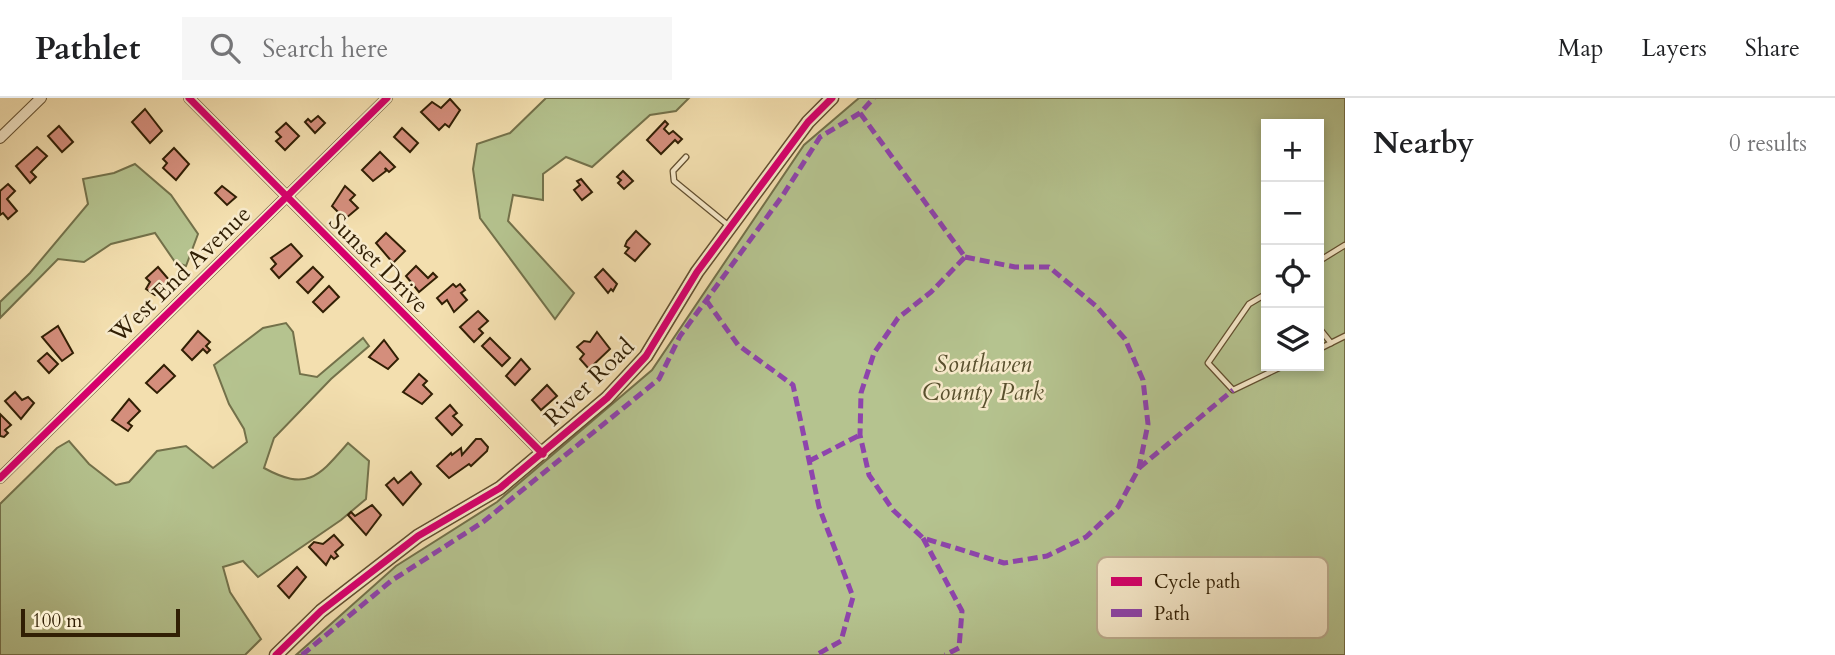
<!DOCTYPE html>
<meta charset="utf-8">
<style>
body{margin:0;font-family:Cardo,serif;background:#f6f6f6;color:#202124}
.controls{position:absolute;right:21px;top:21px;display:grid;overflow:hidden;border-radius:0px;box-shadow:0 4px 10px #0003}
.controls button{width:63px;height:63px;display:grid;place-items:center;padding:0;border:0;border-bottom:2px solid #e0e0e0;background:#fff;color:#202124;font:35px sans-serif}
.scale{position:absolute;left:21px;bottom:18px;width:159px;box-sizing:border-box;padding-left:7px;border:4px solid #311f04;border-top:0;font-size:19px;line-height:24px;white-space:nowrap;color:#311f04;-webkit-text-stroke:5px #f7eacb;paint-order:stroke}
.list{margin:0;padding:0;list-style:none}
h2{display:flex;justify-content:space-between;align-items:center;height:91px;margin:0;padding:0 28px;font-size:30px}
h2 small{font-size:23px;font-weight:400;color:#757577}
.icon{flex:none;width:38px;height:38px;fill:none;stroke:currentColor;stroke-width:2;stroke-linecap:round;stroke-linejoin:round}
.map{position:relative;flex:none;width:1345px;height:557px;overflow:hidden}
header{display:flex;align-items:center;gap:42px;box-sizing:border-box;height:98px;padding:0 35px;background:#fff;border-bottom:2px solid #e0e0e0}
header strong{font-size:33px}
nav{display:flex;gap:38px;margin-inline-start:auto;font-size:24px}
.search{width:490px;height:63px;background:#f6f6f6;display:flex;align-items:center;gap:18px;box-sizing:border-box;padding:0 24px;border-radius:0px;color:#757577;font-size:26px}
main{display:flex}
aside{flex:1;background:#fff}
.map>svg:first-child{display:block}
</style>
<header>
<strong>Pathlet</strong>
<div class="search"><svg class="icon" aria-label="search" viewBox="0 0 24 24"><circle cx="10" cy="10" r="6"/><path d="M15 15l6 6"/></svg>Search here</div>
<nav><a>Map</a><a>Layers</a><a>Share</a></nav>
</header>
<main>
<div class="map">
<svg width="1345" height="557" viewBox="0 0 1345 557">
<rect width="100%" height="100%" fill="#f3dfaf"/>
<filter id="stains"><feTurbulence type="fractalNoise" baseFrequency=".00286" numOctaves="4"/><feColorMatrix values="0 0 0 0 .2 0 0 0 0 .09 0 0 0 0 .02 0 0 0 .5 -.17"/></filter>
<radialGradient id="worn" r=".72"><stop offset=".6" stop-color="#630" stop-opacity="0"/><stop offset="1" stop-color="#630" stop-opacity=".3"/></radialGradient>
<g fill="#b5c38f" stroke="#73714a" stroke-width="2" fill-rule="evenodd">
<polygon points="546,0 689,0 676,13 650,17 592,69 566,59 543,76 543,102 513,97 508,123 574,195 555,221 480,120 473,71 477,46 510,35"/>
<path d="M 859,0 L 1345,0 L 1345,557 L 296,557 L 396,468 L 497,404 L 652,272 L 804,47 ZM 1266,26 L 1319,26 L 1319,268 L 1266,268 Z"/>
<polygon points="135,66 171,97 198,136 186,168 175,164 155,135 111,146 84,164 58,161 0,220 0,204 30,175 88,106 83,81 114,75"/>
<path d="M 286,225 L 293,234 L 300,276 L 317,279 L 363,240 L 369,248 L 331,281 L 274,340 L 264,370 C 308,394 319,378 348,345 L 369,363 L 366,401 L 341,422 L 258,479 L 243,463 L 223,469 L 230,494 L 261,541 L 245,557 L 0,557 L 0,406 L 57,350 L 69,343 L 89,366 L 116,387 L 129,384 L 157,353 L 186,348 L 213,370 L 247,344 L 244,331 L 229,306 L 214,267 L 263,230 Z"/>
</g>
<g fill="#d48e7c" stroke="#311f04" stroke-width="2">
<polygon points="450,1 460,12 449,29 445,26 439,32 421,14 432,4 441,10"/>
<polygon points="145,11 162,33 150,45 132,24"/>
<polygon points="318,18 325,25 315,35 305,24 308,21 311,24"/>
<polygon points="665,23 668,26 664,31 669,36 673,33 682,41 678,45 675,42 661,56 647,42"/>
<polygon points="286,25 299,38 285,52 276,43 281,39 276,34"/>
<polygon points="59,28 73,44 62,54 48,38"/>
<polygon points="402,30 418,45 410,54 394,39"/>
<polygon points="37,49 47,58 31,74 36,79 30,85 16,68"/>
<polygon points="174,50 189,66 176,82 163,70 167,65 163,61"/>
<polygon points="380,54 395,69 389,74 385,70 386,73 373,83 362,72"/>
<polygon points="623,73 633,83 624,91 618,85 621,82 617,79"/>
<polygon points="581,81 592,94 582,102 574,92 580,87 577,83"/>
<polygon points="8,86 15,93 7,101 17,113 8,121 3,115 0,117 0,93"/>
<polygon points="222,88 236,99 227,107 215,95"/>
<polygon points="345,88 355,97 350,102 358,110 345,121 332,108"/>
<polygon points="636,133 650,146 635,163 625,155 629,150 625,148 627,143"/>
<polygon points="386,135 405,153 393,165 376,145"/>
<polygon points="291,146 302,158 279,180 271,171 276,166 271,160"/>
<polygon points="416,168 428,180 433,175 437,179 419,194 406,178"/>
<polygon points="158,169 170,183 155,197 146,191 150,184 146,180"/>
<polygon points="313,169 323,179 308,195 297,184"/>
<polygon points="603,171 617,186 613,193 611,191 608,195 595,179"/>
<polygon points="453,186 456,189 460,186 465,192 461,195 467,202 454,214 447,202 442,206 437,200"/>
<polygon points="329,188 339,199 323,214 313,204"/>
<polygon points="478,213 488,223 479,231 483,235 474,244 460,229"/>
<polygon points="58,228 73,255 62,263 42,239"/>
<polygon points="198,233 210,244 206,248 210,252 207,255 203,251 192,262 182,252"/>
<polygon points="597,234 610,251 589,271 580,261 584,256 577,249 584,243 590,244"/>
<polygon points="490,240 510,260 502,268 482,248"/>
<polygon points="384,242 398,261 388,271 369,259"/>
<polygon points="47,255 58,266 49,275 38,263"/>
<polygon points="521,261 530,271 515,287 506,278"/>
<polygon points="164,267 175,278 157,295 146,285"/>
<polygon points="419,276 427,283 423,287 432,296 422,306 403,294"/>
<polygon points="547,287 557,298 541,312 532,302"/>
<polygon points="15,294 22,302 28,299 34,305 21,321 5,303"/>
<polygon points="129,301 140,313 128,325 132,328 128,333 112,322"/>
<polygon points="450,307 457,315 453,318 462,327 452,337 436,320"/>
<polygon points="0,316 11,327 5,332 8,335 4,339 0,338"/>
<polygon points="476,341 481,341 488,349 487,353 471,368 469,366 449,380 437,368 451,355 452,357 461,350 462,357"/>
<polygon points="411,374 421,386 403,407 386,387 394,380 398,385"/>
<polygon points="372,407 381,417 366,437 348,417 351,414 355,418"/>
<polygon points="334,437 343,447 335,454 338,458 334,461 331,458 326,467 309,449 314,444 323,446"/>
<polygon points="297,469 306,479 289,500 278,488"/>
</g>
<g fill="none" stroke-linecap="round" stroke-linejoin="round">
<defs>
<g id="service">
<polyline points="686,59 673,73 674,83 729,128"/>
<polyline points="1319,163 1345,147"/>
<polyline points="1266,196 1249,206 1208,265 1233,292 1283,268"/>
<polyline points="1319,230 1331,245"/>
<polyline points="1319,251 1345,238"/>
</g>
<g id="minor">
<polyline points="189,0 543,356"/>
<polyline points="0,40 41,0"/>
<polyline points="0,380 387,0"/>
</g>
<polyline id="tertiary" points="276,557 321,513 418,438 500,390 607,300 646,258 697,174 808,24 832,0"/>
</defs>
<use href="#service" stroke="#624f2f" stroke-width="7"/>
<use href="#minor" stroke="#624f2f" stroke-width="12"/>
<use href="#tertiary" stroke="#624f2f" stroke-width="15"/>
<use href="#service" stroke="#f7eacb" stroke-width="4.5"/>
<use href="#minor" stroke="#f7eacb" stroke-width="10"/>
<use href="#tertiary" stroke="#f7eacb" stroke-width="12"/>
<g stroke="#8e44ad" stroke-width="5" stroke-dasharray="10 5" stroke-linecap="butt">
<polyline points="860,15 965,159"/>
<polygon points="965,159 1015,169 1049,169 1096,208 1125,241 1143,282 1148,326 1139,370 1118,409 1086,439 1047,458 1004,465 923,440 893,412 869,377 860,337 861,295 874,255 898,220 931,194"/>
<polyline points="706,202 738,247 793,287 819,409 853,499 841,543 816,557"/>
<polyline points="809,363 860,337"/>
<polyline points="1139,370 1233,292"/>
<polyline points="923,440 962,513 959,550 945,557"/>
<polyline points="302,557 391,483 483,424 659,281 680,238 783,97 820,39 860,15 874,0"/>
</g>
<defs>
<g id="cycleway">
<polyline points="189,0 543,356"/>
<polyline points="0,380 387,0"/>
<polyline points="276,557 321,513 418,438 500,390 607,300 646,258 697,174 808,24 832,0"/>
</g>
</defs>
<use href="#cycleway" stroke="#f7eacb" stroke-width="11"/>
<use href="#cycleway" stroke="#d6006c" stroke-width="7"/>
</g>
<g text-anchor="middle" stroke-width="5" stroke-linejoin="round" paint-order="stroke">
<g font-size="24" fill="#311f04" stroke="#f7eacb">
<text transform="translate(379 165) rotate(45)" y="8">Sunset Drive</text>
<text transform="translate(180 176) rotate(-44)" y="8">West End Avenue</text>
<text transform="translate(589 284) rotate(-44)" y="8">River Road</text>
</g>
<g font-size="24" font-style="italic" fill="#59502e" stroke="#f7eacb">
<text x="983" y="274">Southaven<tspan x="983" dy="28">County Park</tspan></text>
</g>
</g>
<rect x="1097" y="459" width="231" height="81" rx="10" fill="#f7eacb" stroke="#bcad8f" stroke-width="2"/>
<rect x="1111" y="479" width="31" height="9" fill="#d6006c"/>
<rect x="1111" y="511" width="31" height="8" fill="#8e44ad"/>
<g font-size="19" fill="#311f04">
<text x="1154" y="490">Cycle path</text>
<text x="1154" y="522">Path</text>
</g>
<rect width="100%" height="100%" filter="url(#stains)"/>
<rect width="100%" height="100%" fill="url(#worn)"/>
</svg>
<div class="controls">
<button>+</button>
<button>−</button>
<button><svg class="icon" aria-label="locate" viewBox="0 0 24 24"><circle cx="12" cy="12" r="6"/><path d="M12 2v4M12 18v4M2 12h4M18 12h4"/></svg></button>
<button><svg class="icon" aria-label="layers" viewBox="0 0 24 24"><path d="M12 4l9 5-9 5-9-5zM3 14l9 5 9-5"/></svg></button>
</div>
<div class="scale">100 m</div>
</div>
<aside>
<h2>Nearby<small>0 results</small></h2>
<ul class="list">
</ul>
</aside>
</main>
